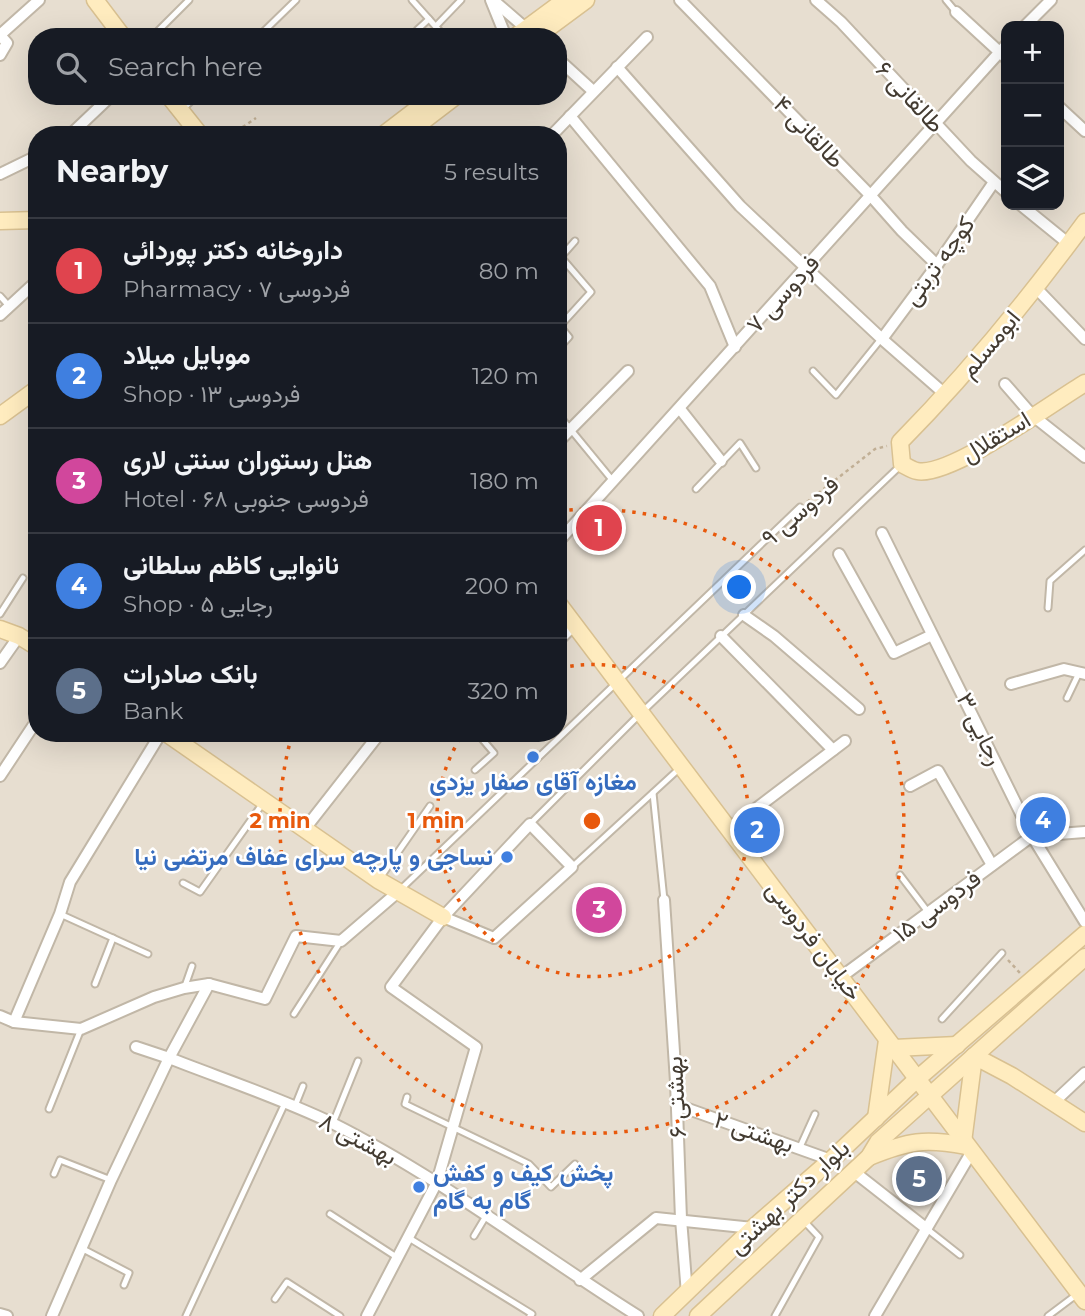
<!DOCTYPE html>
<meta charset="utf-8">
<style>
body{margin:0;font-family:Montserrat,Vazirmatn,sans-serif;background:#20242c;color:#f1f3f6}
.controls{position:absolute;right:21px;top:21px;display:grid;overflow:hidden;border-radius:14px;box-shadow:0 7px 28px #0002}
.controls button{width:63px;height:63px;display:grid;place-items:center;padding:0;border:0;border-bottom:2px solid #363941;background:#171b24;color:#f1f3f6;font:35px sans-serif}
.you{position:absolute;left:740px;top:588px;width:24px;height:24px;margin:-18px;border:5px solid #fff;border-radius:50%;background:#1a73e8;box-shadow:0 0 0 10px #1a73e833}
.badge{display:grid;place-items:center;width:46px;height:46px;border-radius:50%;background:#ff250c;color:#fff;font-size:23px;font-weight:700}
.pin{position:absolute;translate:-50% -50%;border:4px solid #fff;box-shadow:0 2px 7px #0006}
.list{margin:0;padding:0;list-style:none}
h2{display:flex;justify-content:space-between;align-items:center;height:91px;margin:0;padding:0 28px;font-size:30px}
h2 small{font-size:23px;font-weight:400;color:#9ea1a6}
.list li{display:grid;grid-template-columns:46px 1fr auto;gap:21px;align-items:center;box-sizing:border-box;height:105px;padding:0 28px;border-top:2px solid #363941}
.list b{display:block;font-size:26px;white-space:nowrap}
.list p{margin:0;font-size:23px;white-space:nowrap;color:#9ea1a6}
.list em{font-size:23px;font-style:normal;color:#9ea1a6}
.icon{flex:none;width:38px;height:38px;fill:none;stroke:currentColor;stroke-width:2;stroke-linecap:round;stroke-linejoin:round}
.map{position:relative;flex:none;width:1085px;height:1316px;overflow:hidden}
.search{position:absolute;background:#171b24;box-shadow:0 7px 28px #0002;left:28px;top:28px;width:539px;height:77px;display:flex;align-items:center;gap:18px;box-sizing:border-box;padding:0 24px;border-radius:28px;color:#9ea1a6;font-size:26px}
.panel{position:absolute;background:#171b24;box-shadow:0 7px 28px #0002;left:28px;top:126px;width:539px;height:616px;border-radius:28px}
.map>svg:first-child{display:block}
</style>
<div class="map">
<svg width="1085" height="1316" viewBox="0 0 1085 1316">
<rect width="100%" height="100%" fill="#f2ede2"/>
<path fill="#e7ded0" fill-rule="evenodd" d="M 0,0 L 1085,0 L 1085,1316 L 0,1316 ZM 1006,26 L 1059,26 L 1059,205 L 1006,205 ZM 37,37 L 558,37 L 558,96 L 37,96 ZM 37,135 L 558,135 L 558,733 L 37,733 Z"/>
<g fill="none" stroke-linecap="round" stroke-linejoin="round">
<defs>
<g id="lane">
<polyline points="412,0 445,37"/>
<polyline points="946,0 956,12"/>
<polyline points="436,26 461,0"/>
<polyline points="417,30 429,19"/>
<polyline points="152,37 189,0"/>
<polyline points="258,37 296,0"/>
<polyline points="183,109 196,96"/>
<polyline points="0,296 9,306"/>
<polyline points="558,349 569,337 560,326 591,292 561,257 575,241"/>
<polyline points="813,371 836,395 881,339"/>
<polyline points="558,414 613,481"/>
<polyline points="696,489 740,443 756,468"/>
<polyline points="1048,608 1050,581 1085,550"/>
<polyline points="0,614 23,578"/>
<polyline points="1067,698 1079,673"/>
<polyline points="475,770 494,753 477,733"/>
<polyline points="653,793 664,900"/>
<polyline points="530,824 641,713 900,466"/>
<polyline points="572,867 681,767"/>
<polyline points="900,875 928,912"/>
<polyline points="380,878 430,806"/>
<polyline points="183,883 200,892 263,803"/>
<polyline points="400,890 800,507"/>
<polyline points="60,914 148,954"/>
<polyline points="95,984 113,938"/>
<polyline points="185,986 192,966"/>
<polyline points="294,1014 341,941"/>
<polyline points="942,1019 1002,953"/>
<polyline points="407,1097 405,1104 529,1164 551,1187 575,1164"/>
<polyline points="295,1106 303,1086"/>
<polyline points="49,1109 81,1029"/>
<polyline points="333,1123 358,1061"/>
<polyline points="800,1147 815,1114"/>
<polyline points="54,1174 60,1160 111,1180"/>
<polyline points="330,1214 398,1258"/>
<polyline points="927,1229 960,1255"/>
<polyline points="474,1236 486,1216"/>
<polyline points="409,1238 532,1314 530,1316"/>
<polyline points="83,1249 129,1273 124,1285"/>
<polyline points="275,1299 287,1282 340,1316"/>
<polyline points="186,1316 285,1103"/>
<polyline points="775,1316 819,1237 804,1221"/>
<polyline points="1048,1316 1076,1295"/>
</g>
<g id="street">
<polyline points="491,0 506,37"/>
<polyline points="493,0 530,32"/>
<polyline points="680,0 871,196 902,231 937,265"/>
<polyline points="816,0 841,22 971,161 1006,192"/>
<polyline points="956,12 1006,58"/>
<polyline points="1025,26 1051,0"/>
<polyline points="0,35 39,0"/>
<polyline points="0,35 7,43 0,55"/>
<polyline points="558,59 593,91"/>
<polyline points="617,67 740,206 882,339 946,395"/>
<polyline points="1059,107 1085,131"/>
<polyline points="570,116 710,286 735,347"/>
<polyline points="70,135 111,96"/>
<polyline points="552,135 647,37"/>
<polyline points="0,174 37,156"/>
<polyline points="1021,205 1069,244"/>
<polyline points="1037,289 1085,339"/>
<polyline points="0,315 37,281"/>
<polyline points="882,339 937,265 994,182"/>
<polyline points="1005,384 1032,415 1085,457"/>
<polyline points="680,409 721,461"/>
<polyline points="558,442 628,371"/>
<polyline points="882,533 1032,836 1085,922"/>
<polyline points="558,542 1006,45"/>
<polyline points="839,554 894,653 932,635"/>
<polyline points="744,615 774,636 859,709"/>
<polyline points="721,636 833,750"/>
<polyline points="558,641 574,625"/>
<polyline points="0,663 19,636"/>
<polyline points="1011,684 1064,669 1085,674"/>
<polyline points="0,776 37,720"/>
<polyline points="910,786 938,771 992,865"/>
<polyline points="729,829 845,741"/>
<polyline points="304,830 380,733"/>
<polyline points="664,900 676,1082 681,1219 687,1294"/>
<polyline points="841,977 1032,836 1085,832"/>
<path d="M 209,984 L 169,1058 C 223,1079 280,1098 332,1123 C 440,1177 536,1252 638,1316"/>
<polyline points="0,1016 14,1022 81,1029 154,997 184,988 209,984 265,999 296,936 341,941 398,892"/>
<polyline points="14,1022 60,914 70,882 161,733"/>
<polyline points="1053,1103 1085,1073"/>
<polyline points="677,1105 831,1160"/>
<polyline points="853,1171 927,1229"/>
<polyline points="580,1280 656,1218 753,1228"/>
<polyline points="0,1314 7,1316"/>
<polyline points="52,1316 111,1180 169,1058 136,1047"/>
<polyline points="367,1316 437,1182 476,1047 391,987 443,917 530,824 572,867 494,938 443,917"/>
<polyline points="875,1316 971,1153"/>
</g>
<g id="secondary">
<polyline points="95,0 123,37"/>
<polyline points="515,37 565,0"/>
<polyline points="536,37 586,0"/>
<polyline points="169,96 200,135"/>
<polyline points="383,135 434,96"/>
<polyline points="405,135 456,96"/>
<polyline points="0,221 37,220"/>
<path d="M 1085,222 C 1027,301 968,373 900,442 L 902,464 C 906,466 912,470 917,471 C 950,478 1053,402 1085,383"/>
<polyline points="0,416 37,389"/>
<polyline points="558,603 1085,1301"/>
<polyline points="0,629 19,636 37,647"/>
<polyline points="166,733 378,880 443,917"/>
<polyline points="894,1048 957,1045"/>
<polyline points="876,1118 887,1040"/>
<polyline points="963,1142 974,1056 1012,1076 1085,1123"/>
<path d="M 869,1157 C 908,1141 925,1138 966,1146"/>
<polyline points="662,1316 753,1228 831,1160 917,1079 1085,934"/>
<polyline points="698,1316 869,1157 878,1142 1085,957"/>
</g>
</defs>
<use href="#lane" stroke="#c1b7a7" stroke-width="9"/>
<use href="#street" stroke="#c1b7a7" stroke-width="14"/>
<use href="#secondary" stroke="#d9c191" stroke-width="19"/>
<g stroke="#c1af95" stroke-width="2.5" stroke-dasharray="3.5 3.5" stroke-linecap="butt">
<polyline points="231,135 256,118"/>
<polyline points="807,502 875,449 887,446"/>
<polyline points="34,505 37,505"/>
<polyline points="1008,960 1020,973"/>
</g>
<use href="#lane" stroke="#fff" stroke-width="5"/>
<use href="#street" stroke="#fff" stroke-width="10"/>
<use href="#secondary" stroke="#ffecbf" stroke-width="16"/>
</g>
<g fill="none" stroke="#e8590c" stroke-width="3.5" stroke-dasharray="3.5 7">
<path d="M560 668A156 156 0 1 1 463 734"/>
<path d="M559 511A312 312 0 1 1 292 735"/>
</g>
<g fill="#3f7fe0" stroke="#fff" stroke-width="2.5">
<circle cx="533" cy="757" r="7"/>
<circle cx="507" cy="857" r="7"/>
<circle cx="419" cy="1187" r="7"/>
</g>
<g text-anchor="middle" stroke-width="5" stroke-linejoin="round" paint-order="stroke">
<g font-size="24" fill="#443c32" stroke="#fff">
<text transform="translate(910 97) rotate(47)" y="8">طالقانی ۶</text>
<text transform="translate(809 132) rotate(46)" y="8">طالقانی ۴</text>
<text transform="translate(939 261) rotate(-54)" y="8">کوچه تربتی</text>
<text transform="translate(783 294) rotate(-48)" y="8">فردوسی ۷</text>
<text transform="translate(990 344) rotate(-50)" y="8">ابومسلم</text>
<text transform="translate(996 437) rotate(-31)" y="8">استقلال</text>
<text transform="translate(800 511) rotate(-41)" y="8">فردوسی ۹</text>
<text transform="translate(980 729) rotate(64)" y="8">رجایی ۳</text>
<text transform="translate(937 906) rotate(-37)" y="8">فردوسی ۱۵</text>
<text transform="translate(814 941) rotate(53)" y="8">خیابان فردوسی</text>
<text transform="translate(676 1097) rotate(-93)" y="8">بهشتی ۶</text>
<text transform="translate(754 1132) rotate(19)" y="8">بهشتی ۲</text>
<text transform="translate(358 1139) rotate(28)" y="8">بهشتی ۸</text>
<text transform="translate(789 1197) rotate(-43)" y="8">بلوار دکتر بهشتی</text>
</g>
<g font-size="24" font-weight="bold" fill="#366cbe" stroke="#fff">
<text x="533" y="790">مغازه آقای صفار یزدی</text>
<text x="493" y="865" text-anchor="end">نساجی و پارچه سرای عفاف مرتضی نیا</text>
<text x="433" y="1181" text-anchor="start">پخش کیف و کفش<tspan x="433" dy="28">گام به گام</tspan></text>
</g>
</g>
<circle cx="592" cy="821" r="10" fill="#e8590c" stroke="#fff" stroke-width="3.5"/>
<g font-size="21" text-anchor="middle" font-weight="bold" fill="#e8590c" stroke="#fff" stroke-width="5" stroke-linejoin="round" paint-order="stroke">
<text x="280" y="828">2 min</text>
<text x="436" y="828">1 min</text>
</g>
</svg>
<div class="controls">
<button>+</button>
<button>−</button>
<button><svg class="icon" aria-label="layers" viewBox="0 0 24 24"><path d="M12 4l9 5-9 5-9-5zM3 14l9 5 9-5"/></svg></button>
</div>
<div class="you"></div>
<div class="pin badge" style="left:599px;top:528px;background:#e0444e">1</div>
<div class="pin badge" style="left:757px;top:830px;background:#3f7fe0">2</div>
<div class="pin badge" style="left:599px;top:910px;background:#d1479c">3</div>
<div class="pin badge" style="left:1043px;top:820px;background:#3f7fe0">4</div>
<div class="pin badge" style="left:919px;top:1179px;background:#5c6f8a">5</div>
<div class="search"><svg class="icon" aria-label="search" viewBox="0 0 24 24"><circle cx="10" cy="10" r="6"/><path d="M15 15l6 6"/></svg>Search here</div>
<section class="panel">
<h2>Nearby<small>5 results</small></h2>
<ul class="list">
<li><span class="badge" style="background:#e0444e">1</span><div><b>داروخانه دکتر پوردائی</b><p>Pharmacy · فردوسی ۷</p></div><em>80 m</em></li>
<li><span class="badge" style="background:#3f7fe0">2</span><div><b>موبایل میلاد</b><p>Shop · فردوسی ۱۳</p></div><em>120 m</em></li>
<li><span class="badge" style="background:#d1479c">3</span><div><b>هتل رستوران سنتی لاری</b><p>Hotel · فردوسی جنوبی ۶۸</p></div><em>180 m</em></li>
<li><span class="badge" style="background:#3f7fe0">4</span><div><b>نانوایی کاظم سلطانی</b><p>Shop · رجایی ۵</p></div><em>200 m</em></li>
<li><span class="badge" style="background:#5c6f8a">5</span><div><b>بانک صادرات</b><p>Bank</p></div><em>320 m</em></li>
</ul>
</section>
</div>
